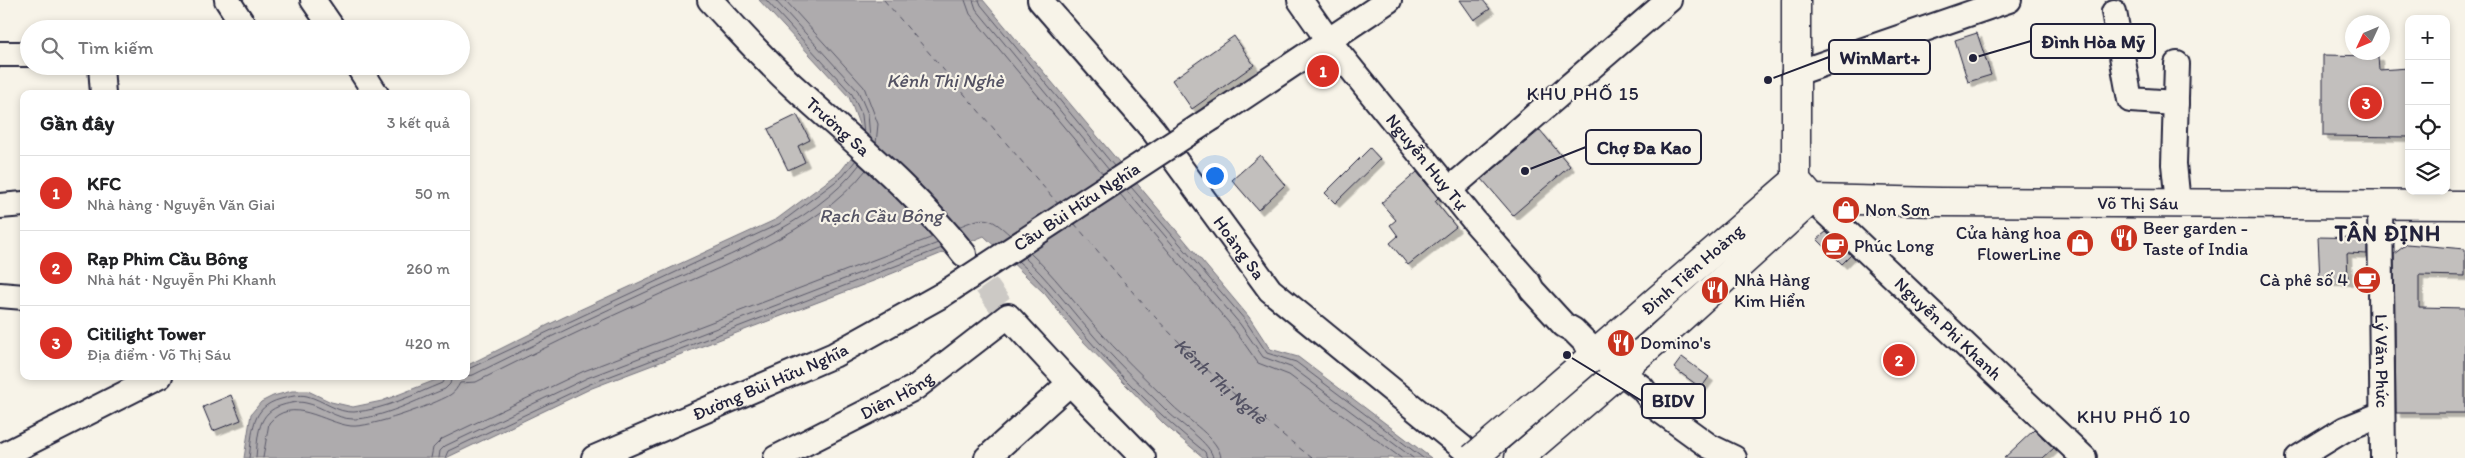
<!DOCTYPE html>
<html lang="vi">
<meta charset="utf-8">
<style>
body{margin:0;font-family:Itim,sans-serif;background:#f2f2f2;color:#202124}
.controls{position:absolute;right:15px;top:15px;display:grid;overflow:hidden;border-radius:10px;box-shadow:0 2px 8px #0003}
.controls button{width:45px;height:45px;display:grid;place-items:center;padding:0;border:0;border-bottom:1px solid #e0e0e0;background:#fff;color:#202124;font:25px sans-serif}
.compass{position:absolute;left:2345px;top:15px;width:45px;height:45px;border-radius:50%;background:#fff;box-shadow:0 2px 8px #0003;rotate:226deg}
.you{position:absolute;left:1214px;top:175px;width:18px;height:18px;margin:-12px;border:4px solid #fff;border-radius:50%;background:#1a73e8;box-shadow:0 0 0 8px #1a73e833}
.badge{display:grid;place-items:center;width:32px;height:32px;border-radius:50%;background:#d93025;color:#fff;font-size:16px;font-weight:700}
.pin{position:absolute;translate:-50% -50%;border:2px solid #fff;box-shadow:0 1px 5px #0006}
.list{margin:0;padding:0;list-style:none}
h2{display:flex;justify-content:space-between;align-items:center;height:65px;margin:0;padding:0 20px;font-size:21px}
h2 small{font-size:16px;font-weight:400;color:#757577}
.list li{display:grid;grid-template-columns:32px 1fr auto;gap:15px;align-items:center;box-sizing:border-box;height:75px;padding:0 20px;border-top:1px solid #e0e0e0}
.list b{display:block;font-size:19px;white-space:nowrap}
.list p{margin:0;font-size:16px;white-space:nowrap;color:#757577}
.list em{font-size:16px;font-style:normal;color:#757577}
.icon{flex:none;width:28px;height:28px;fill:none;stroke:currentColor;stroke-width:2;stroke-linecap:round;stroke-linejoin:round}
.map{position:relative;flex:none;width:2465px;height:458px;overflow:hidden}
.search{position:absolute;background:#fff;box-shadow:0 2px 8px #0003;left:20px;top:20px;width:450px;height:55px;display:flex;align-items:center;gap:12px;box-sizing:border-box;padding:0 18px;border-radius:28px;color:#757577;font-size:19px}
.panel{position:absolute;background:#fff;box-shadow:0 2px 8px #0003;left:20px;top:90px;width:450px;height:290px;border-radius:10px}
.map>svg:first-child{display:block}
</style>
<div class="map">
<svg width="2465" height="458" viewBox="0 0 2465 458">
<defs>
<filter id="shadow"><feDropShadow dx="4.5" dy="4.5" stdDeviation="0" flood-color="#0004"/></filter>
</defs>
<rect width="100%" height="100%" fill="#f7f3e8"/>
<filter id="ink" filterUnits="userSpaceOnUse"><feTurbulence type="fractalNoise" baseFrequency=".02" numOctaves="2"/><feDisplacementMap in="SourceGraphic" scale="10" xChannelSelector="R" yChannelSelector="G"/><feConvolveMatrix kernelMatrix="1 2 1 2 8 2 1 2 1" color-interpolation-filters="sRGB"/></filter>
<g filter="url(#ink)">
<polygon fill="#aeabad" stroke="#76747f" points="759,0 983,0 1249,317 1270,349 1298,357 1431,458 1204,458 1165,425 1126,385 1078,336 1045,294 984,236 876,280 592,388 446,458 244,458 251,414 261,402 273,396 292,391 308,391 331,402 353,407 382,401 446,376 466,376 466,366 562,318 777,219 840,172 851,158 859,136 860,127 849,97"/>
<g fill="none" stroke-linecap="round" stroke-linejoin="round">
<g stroke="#5a5969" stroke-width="1">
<polyline points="766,0 852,94 862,115 864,133"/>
<polyline points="775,0 858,91 868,114 870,138"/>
<polyline points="785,0 864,87 878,124 876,144"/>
<polyline points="965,0 970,14 1103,174"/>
<polyline points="973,0 976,9 1109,170"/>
<polyline points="979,0 981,5 1114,166"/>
<polyline points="1131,187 1245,320 1267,353 1296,362 1423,458"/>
<polyline points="1126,190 1240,324 1263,357 1293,368 1413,458"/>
<polyline points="1120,194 1234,329 1258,363 1289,375 1401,458"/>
<path d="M 958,227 C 985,216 988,215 1010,235"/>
<path d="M 1030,253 C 1054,275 1072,300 1093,324 C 1118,353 1146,379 1173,406 C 1186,419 1220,439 1221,458"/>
<path d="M 1024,257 C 1048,279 1066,304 1087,328 C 1112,358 1141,385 1169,413 C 1179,423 1212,444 1213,458"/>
<path d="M 1018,261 C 1043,282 1061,308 1082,332 C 1119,375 1161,417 1205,452 L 1207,458"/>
<polyline points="466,370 779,224 843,176 856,160"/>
<path d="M 465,376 L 473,375 C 529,347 586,320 644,293 C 714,261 813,227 860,164"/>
<path d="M 249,458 C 253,432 250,407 281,399 C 289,397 299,394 307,396 C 323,400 337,413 354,412 C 384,410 415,394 442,383 L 446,376"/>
<path d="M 256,458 C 258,435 257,412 283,405 C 290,403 298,401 306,403 C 322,406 336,419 353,419 C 381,419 419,399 445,389 L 450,384 L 452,376"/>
<path d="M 263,458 L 269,423 C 292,395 324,423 351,426 C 370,428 433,405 450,395 C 455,392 457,388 460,383 L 476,382 C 532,354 589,326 647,300 C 718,267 817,233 866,170"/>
<polyline points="431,458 433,448 442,439 584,371 933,237"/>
<polyline points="439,458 440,451 445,446 587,378 938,243"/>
<polyline points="445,458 448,451 590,384 942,248"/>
</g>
<g stroke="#535263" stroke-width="1" stroke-dasharray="6 5" stroke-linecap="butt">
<polyline points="884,0 1059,205"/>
<path id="s1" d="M 1074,223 C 1109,264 1142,305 1180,343 C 1221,385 1266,422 1312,458"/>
</g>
</g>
<g fill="#c2bfbd" stroke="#22223b" filter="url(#shadow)">
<polygon points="1460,0 1483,0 1490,9 1474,20"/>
<polygon points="1977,33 1991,75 1968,82 1955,40"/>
<polygon points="1234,36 1254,65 1192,109 1172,80"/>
<polygon points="2323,55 2378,56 2379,70 2409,68 2409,137 2323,136"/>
<polygon points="797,115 810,140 798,146 805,162 788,170 768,129"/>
<polygon points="1540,130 1570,166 1513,215 1482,179"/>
<polygon points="1370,148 1380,159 1335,203 1325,193"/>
<polygon points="1260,155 1285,185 1258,210 1232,180"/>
<polygon points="1417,172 1438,198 1435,201 1456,227 1408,265 1390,243 1398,236 1390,225 1396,220 1381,203"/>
<polygon points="1826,232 1851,255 1842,264 1817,239"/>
<polygon points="2318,237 2367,238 2367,254 2347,253 2348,281 2320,281"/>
<polygon points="2407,244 2465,249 2465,276 2419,275 2419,307 2465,308 2465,413 2396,413 2394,254"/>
<polygon points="1682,357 1709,377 1701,388 1674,368"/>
<polygon points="231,395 241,420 213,431 203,407"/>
<polygon points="2034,430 2054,448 2043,458 2004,458"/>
</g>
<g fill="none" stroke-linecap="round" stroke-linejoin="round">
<polyline stroke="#ccc9c5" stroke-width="24" stroke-dasharray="24 12" stroke-linecap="butt" points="965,256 1008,316"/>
<defs>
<g id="minor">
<polyline points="227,0 246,29"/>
<polyline points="313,0 333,29"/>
<path id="s2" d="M 710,0 C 738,30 765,61 795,88 C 856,144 913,189 964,254"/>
<path id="s3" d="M 1040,0 L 1153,130 L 1270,290 L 1475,458"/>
<path id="s4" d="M 1300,0 L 1328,40 L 1476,223 L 1528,282 L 1532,290 L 1564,325 L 1573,330 L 1596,353 L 1642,388 L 1658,409 L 1709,446 L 1734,458"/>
<polyline points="2114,12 2130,100 2176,103"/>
<polyline points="0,54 29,54"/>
<polyline points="2177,64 2174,164 2178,204"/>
<polyline points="101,66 103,94"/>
<polyline points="358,66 376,94"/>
<polyline points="1794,74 2009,0"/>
<polyline points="1212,118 1389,0"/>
<polyline points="1450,189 1669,0"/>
<path id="s5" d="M 1812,199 L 2084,458"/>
<path id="s6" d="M 2380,205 L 2383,458"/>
<polyline points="0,206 24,204"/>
<polyline points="0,295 24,297"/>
<polyline points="0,457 160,376"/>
<path id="s7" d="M 594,458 L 834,355 L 942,295"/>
<path id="s8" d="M 776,458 L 916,387 L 1008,316 L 1070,383 L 1143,458"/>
<polyline points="987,458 1070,383"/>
<polyline points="2298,458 2345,429 2382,414"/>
</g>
<g id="major">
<polyline points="1796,0 1796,180 1808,194"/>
<path id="s9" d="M 1812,199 L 1940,202 L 2465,205"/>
<path id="s10" d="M 1544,398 L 1796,180"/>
<polyline points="1519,458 1660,337 1812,199"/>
</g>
</defs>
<use href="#minor" stroke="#22223b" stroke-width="28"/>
<use href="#major" stroke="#22223b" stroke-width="31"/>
<use href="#minor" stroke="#f7f3e8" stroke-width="24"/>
<use href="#major" stroke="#f7f3e8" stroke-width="28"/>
<defs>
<g id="minor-bridge">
<path id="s11" d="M 942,295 L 1212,118"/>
</g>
<polyline id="major-bridge" points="1473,458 1544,398"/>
</defs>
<use href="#minor-bridge" stroke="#22223b" stroke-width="28" stroke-linecap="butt"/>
<use href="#major-bridge" stroke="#22223b" stroke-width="31" stroke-linecap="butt"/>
<use href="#minor-bridge" stroke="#f7f3e8" stroke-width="24"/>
<use href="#major-bridge" stroke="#f7f3e8" stroke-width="28"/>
</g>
</g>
<defs>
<symbol id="shop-disc" viewBox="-11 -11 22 22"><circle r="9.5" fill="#c8321e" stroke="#f7f3e8"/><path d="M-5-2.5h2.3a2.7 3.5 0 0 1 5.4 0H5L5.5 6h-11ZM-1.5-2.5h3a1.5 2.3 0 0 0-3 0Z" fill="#fff"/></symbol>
<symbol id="restaurant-disc" viewBox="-11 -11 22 22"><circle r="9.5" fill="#c8321e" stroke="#f7f3e8"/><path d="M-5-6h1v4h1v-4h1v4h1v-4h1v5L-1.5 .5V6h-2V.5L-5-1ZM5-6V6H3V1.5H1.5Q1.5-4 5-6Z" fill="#fff"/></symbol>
<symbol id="cafe-disc" viewBox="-11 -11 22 22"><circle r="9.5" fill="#c8321e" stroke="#f7f3e8"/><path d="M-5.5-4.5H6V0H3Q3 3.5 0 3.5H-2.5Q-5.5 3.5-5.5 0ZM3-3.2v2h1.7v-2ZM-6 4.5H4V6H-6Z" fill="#fff"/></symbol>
</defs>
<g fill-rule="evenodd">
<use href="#shop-disc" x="1830" y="194" width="32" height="32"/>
<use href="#restaurant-disc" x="2108" y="222" width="32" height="32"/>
<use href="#shop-disc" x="2064" y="227" width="32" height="32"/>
<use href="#cafe-disc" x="1819" y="230" width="32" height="32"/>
<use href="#cafe-disc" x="2351" y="264" width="32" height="32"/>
<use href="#restaurant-disc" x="1699" y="274" width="32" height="32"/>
<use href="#restaurant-disc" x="1605" y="327" width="32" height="32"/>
</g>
<g text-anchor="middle" stroke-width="4.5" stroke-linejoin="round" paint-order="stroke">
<g font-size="18" fill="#22223b" stroke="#f7f3e8">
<text dy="6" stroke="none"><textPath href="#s2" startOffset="180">Trường Sa</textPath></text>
<text dy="6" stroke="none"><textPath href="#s4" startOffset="206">Nguyễn Huy Tự</textPath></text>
<text dy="6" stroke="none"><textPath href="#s9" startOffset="326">Võ Thị Sáu</textPath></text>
<text dy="6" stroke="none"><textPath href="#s11" startOffset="161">Cầu Bùi Hữu Nghĩa</textPath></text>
<text dy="6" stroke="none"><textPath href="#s3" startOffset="318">Hoàng Sa</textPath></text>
<text dy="6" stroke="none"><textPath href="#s10" startOffset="196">Đinh Tiên Hoàng</textPath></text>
<text dy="6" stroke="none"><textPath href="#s5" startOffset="188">Nguyễn Phi Khanh</textPath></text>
<text dy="6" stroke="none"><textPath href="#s6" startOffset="156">Lý Văn Phức</textPath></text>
<text dy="6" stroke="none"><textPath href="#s7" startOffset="192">Đường Bùi Hữu Nghĩa</textPath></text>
<text dy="6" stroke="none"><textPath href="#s8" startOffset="136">Diên Hồng</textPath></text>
</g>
<g font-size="18" fill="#22223b" stroke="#f7f3e8" text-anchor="start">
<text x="1865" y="216">Non Sơn</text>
<text x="2143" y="234">Beer garden -<tspan x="2143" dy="21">Taste of India</tspan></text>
<text x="2061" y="239" text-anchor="end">Cửa hàng hoa<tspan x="2061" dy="21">FlowerLine</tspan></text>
<text x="1854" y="252">Phúc Long</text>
<text x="1734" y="286">Nhà Hàng<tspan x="1734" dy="21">Kim Hiển</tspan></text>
<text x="2348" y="286" text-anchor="end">Cà phê số 4</text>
<text x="1640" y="349">Domino's</text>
</g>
<g font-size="19" font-style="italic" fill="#535263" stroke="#f7f3e8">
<text x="945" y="87">Kênh Thị Nghè</text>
<text x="881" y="222">Rạch Cầu Bông</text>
<text dy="7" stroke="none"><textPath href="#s1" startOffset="216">Kênh Thị Nghè</textPath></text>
</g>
<g font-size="19" letter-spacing="1" fill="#22223b" stroke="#f7f3e8">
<text x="1583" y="100">KHU PHỐ 15</text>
<text x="2134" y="423">KHU PHỐ 10</text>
</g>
<g font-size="22" font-weight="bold" letter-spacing="1" fill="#22223b" stroke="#f7f3e8">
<text x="2388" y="241">TÂN ĐỊNH</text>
</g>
</g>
<path fill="none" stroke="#22223b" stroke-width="2" d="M1973 58L2031 41M1768 80L1829 57M1525 171L1586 147M1567 355L1642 401"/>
<g fill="#22223b" stroke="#f7f3e8" stroke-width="2">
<circle cx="1973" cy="58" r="5"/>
<circle cx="1768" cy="80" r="5"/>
<circle cx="1525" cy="171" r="5"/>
<circle cx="1567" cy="355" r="5"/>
</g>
<g fill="#f7f3e8" stroke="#22223b" stroke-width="2">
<rect x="2031" y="24" width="124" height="34" rx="5"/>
<rect x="1829" y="40" width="101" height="34" rx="5"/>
<rect x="1586" y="130" width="115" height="34" rx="5"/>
<rect x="1642" y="384" width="63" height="34" rx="5"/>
</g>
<g font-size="19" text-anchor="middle" font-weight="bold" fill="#22223b">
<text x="2093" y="48">Đình Hòa Mỹ</text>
<text x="1880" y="64">WinMart+</text>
<text x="1644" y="154">Chợ Đa Kao</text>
<text x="1673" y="407">BIDV</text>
</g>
</svg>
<div class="controls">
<button>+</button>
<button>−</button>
<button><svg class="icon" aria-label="locate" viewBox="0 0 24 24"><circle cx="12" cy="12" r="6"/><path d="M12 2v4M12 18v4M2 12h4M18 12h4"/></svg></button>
<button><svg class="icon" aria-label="layers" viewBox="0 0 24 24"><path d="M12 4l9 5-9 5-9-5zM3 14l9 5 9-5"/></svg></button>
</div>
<svg class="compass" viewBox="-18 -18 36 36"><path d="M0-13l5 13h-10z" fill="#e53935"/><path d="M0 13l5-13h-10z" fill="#757577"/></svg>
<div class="you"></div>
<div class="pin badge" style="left:1323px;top:71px">1</div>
<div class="pin badge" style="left:1899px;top:360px">2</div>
<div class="pin badge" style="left:2366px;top:103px">3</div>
<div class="search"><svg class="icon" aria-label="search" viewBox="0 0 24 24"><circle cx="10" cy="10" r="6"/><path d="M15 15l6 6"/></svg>Tìm kiếm</div>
<section class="panel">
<h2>Gần đây<small>3 kết quả</small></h2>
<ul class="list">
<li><span class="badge">1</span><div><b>KFC</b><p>Nhà hàng · Nguyễn Văn Giai</p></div><em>50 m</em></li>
<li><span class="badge">2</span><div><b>Rạp Phim Cầu Bông</b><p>Nhà hát · Nguyễn Phi Khanh</p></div><em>260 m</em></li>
<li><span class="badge">3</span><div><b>Citilight Tower</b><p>Địa điểm · Võ Thị Sáu</p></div><em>420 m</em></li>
</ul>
</section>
</div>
